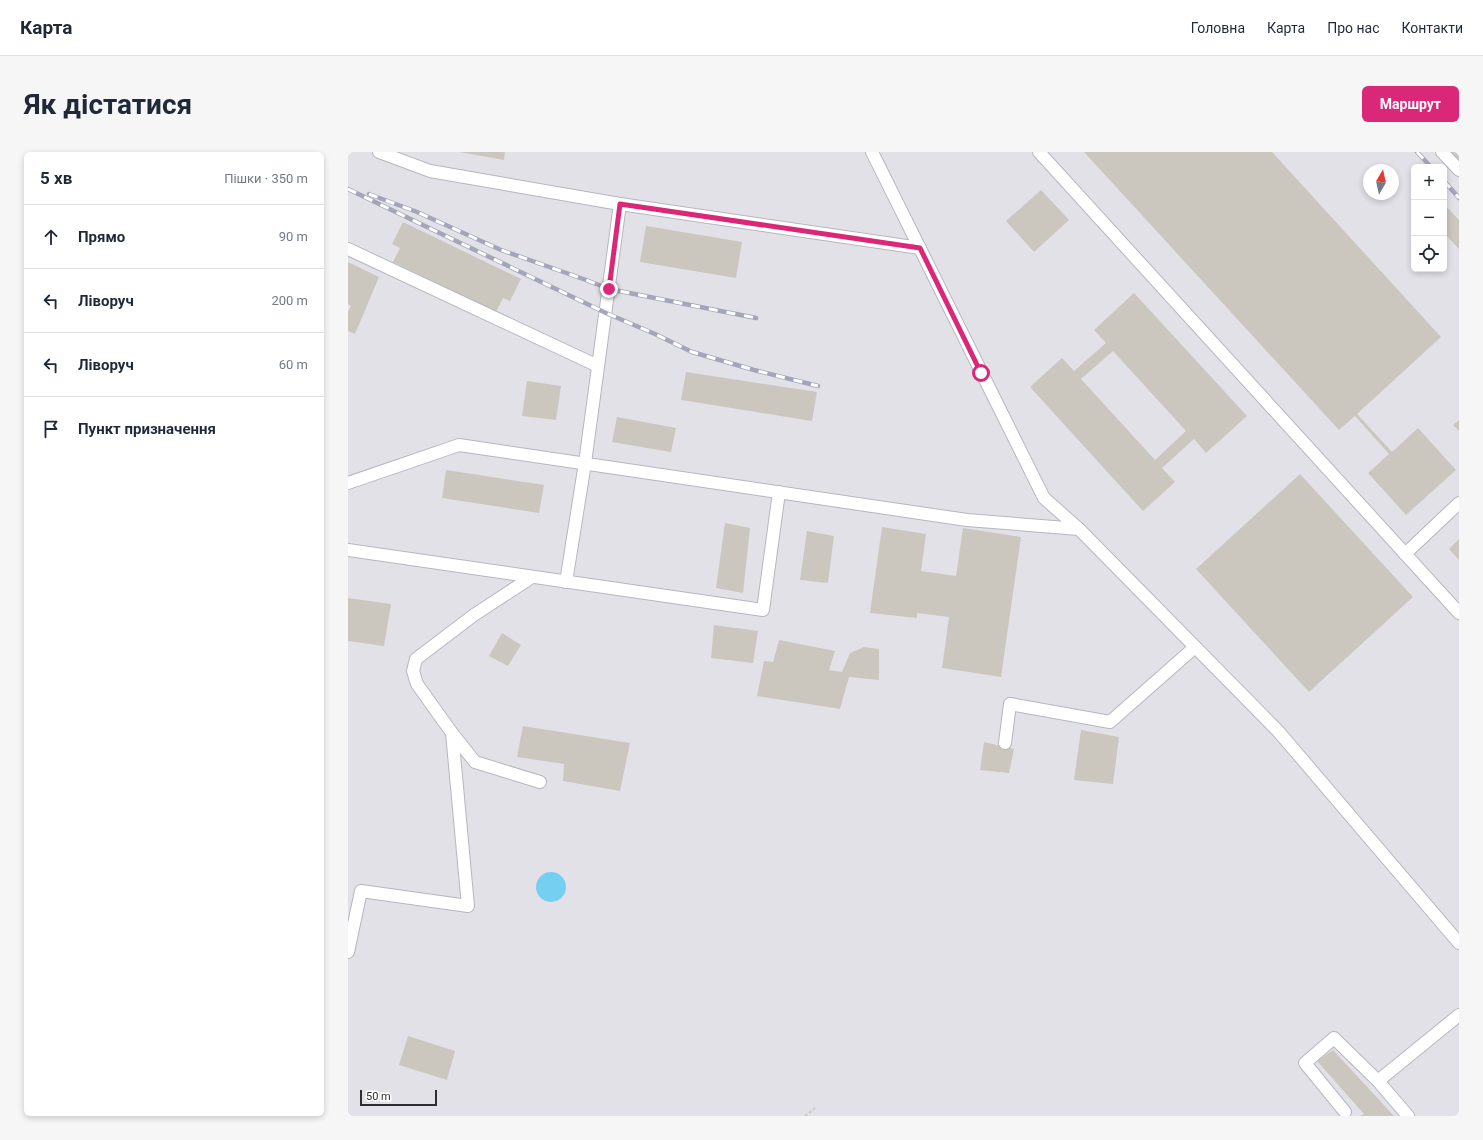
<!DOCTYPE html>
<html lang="uk">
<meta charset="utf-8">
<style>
body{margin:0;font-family:Roboto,sans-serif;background:#f6f6f7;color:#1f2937}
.controls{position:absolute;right:12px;top:12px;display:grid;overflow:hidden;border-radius:6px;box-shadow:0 2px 6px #0003}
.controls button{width:36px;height:36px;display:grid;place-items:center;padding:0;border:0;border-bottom:1px solid #e0e1e3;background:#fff;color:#1f2937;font:20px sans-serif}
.compass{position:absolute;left:1015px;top:12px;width:36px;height:36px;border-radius:50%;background:#fff;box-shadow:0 2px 6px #0003;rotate:9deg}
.scale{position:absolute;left:12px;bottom:10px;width:77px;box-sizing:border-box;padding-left:4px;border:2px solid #2e2e2e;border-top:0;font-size:11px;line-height:14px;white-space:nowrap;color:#2e2e2e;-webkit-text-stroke:3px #fff;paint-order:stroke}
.stop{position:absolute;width:12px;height:12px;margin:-9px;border:3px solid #db2777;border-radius:50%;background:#fff}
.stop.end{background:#db2777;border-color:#fff;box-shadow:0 1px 4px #0008}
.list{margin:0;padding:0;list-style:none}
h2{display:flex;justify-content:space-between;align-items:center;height:52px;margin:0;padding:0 16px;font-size:17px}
h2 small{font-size:13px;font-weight:400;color:#747a83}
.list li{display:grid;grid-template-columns:26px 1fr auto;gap:12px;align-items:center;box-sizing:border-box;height:64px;padding:0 16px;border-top:1px solid #e0e1e3}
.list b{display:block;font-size:15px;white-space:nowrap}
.list em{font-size:13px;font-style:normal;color:#747a83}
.icon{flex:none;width:22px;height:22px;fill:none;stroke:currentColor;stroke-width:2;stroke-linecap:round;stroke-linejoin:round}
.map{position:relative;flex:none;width:1111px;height:964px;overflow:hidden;border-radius:6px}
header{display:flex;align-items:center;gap:24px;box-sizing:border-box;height:56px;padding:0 20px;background:#fff;border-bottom:1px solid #e0e1e3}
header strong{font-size:19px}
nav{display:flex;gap:22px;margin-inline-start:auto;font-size:14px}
.intro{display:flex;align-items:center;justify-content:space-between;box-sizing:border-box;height:96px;padding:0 24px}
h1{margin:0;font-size:28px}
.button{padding:10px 18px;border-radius:6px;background:#db2777;color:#fff;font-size:14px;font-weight:700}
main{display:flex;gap:24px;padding:0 24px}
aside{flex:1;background:#fff;border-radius:6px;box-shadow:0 2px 6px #0003}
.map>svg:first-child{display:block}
</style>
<header>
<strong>Карта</strong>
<nav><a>Головна</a><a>Карта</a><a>Про нас</a><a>Контакти</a></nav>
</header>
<div class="intro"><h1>Як дістатися</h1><a class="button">Маршрут</a></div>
<main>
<aside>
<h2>5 хв<small>Пішки · 350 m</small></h2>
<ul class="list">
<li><svg class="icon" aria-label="ahead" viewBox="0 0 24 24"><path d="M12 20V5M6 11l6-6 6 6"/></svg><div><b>Прямо</b></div><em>90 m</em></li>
<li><svg class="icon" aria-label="left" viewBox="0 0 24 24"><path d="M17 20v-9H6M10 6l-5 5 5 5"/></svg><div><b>Ліворуч</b></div><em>200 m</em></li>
<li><svg class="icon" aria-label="left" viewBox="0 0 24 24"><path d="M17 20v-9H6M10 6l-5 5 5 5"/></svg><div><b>Ліворуч</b></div><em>60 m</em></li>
<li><svg class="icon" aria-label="arrive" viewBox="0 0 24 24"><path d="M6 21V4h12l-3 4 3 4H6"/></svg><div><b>Пункт призначення</b></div></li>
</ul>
</aside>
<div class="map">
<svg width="1111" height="964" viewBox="0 0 1111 964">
<rect width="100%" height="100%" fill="#efe9e1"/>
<path fill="#e3e1e8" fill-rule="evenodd" d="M 0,0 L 1111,0 L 1111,964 L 0,964 ZM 1066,15 L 1096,15 L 1096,117 L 1066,117 ZM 1021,18 L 1045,18 L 1045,42 L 1021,42 Z"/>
<circle fill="#75cff0" cx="203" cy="735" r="15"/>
<g fill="#cbc7bf" fill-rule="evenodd">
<polygon points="111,0 157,0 156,8"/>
<polygon points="736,0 924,0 1093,185 1009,262 1044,300 1070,276 1108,318 1058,363 1020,321 1041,302 1007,264 991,278"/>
<polygon points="1096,0 1111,0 1111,16"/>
<polygon points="693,38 721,68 686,100 658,69"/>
<polygon points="1097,53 1111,68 1111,97 1096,81"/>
<polygon points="55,70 173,127 162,149 155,146 148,160 45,110 52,96 44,92"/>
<polygon points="298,74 394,90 388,126 292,110"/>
<polygon points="0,110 31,125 7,182 0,179 0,160 3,154 0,152"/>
<path d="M 786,141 L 899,264 L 858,301 L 846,287 L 814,316 L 827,330 L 795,359 L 682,235 L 714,206 L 726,219 L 758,191 L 746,178 ZM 765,199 L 838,279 L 807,308 L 733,227 Z"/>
<polygon points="338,220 469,240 464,269 333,248"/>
<polygon points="179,229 213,234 208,268 174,264"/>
<polygon points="269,265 328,276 323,300 264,290"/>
<polygon points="1111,268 1111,279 1105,273"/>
<polygon points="98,318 196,333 191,361 94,346"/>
<polygon points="952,322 1065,445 961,540 848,417"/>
<polygon points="377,371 402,376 395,441 368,436"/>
<polygon points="534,375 578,382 573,419 608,424 615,376 673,385 653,525 594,516 601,465 569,461 569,466 522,461"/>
<polygon points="459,379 486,384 480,431 452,428"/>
<polygon points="1111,387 1111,408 1101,397"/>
<polygon points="0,446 43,452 36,494 0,489"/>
<polygon points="366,473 410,479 405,511 363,506"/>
<polygon points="154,481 173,493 160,514 141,504"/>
<polygon points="431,488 487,499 481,518 494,520 502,501 516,495 531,497 531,528 501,525 492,557 409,544 416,509 425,510"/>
<polygon points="175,574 282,591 272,639 215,629 216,612 169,605"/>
<polygon points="733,578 771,585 765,632 726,628"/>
<polygon points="636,590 666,597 661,621 632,618"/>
<polygon points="60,884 107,899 99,928 51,913"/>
<polygon points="985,898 1046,964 1012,964 1016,962 969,909"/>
</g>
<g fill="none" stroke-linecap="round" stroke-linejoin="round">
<defs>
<g id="minor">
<polyline points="31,0 82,19 272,52"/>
<polyline points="524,0 696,346 731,377 930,579 1111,791"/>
<polyline points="691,0 1111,461"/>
<polyline points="1094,0 1111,18"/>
<polyline points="0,97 250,214"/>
<polyline points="0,331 111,293 619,368 731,377"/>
<polyline points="0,398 415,458 431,340"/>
<polyline points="1057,402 1111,351"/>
<polyline points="184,425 126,463 68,507 65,519 69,532 104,581 127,610 192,630"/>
<polyline points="218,430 237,311 272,52 572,96"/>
<polyline points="657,591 662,552 762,570 847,495"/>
<polyline points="0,800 13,739 120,754 104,581"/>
<polyline points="1030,929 1060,964"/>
<polyline points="997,960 957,911 986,886 1030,929 1111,863"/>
</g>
</defs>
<use href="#minor" stroke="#b4b7c1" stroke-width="14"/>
<polyline stroke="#c9c9c9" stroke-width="2" stroke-dasharray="3 2" stroke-linecap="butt" points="457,964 467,956"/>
<use href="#minor" stroke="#fff" stroke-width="12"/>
<defs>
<g id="rail">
<polyline points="1069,0 1083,15"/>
<polyline points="1096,29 1111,46"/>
<polyline points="0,37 258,161 307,182 344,200 406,218 470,234"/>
<polyline points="21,42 69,60 153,98 238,128 261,137 408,166"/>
</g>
</defs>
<use href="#rail" stroke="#a3a6b8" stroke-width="4.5"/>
<use href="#rail" stroke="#fff" stroke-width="3" stroke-dasharray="9" stroke-linecap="butt"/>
</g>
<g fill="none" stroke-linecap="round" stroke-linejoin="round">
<polyline stroke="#db2777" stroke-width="5" points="261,137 272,52 572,96 633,221"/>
</g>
</svg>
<div class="controls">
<button>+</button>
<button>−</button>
<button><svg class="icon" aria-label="locate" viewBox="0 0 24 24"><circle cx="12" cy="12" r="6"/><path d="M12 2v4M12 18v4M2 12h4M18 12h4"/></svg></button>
</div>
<svg class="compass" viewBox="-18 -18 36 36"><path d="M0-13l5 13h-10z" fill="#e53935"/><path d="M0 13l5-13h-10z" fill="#747a83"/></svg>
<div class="scale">50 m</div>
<div class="stop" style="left:633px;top:221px"></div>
<div class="stop end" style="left:261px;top:137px"></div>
</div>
</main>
